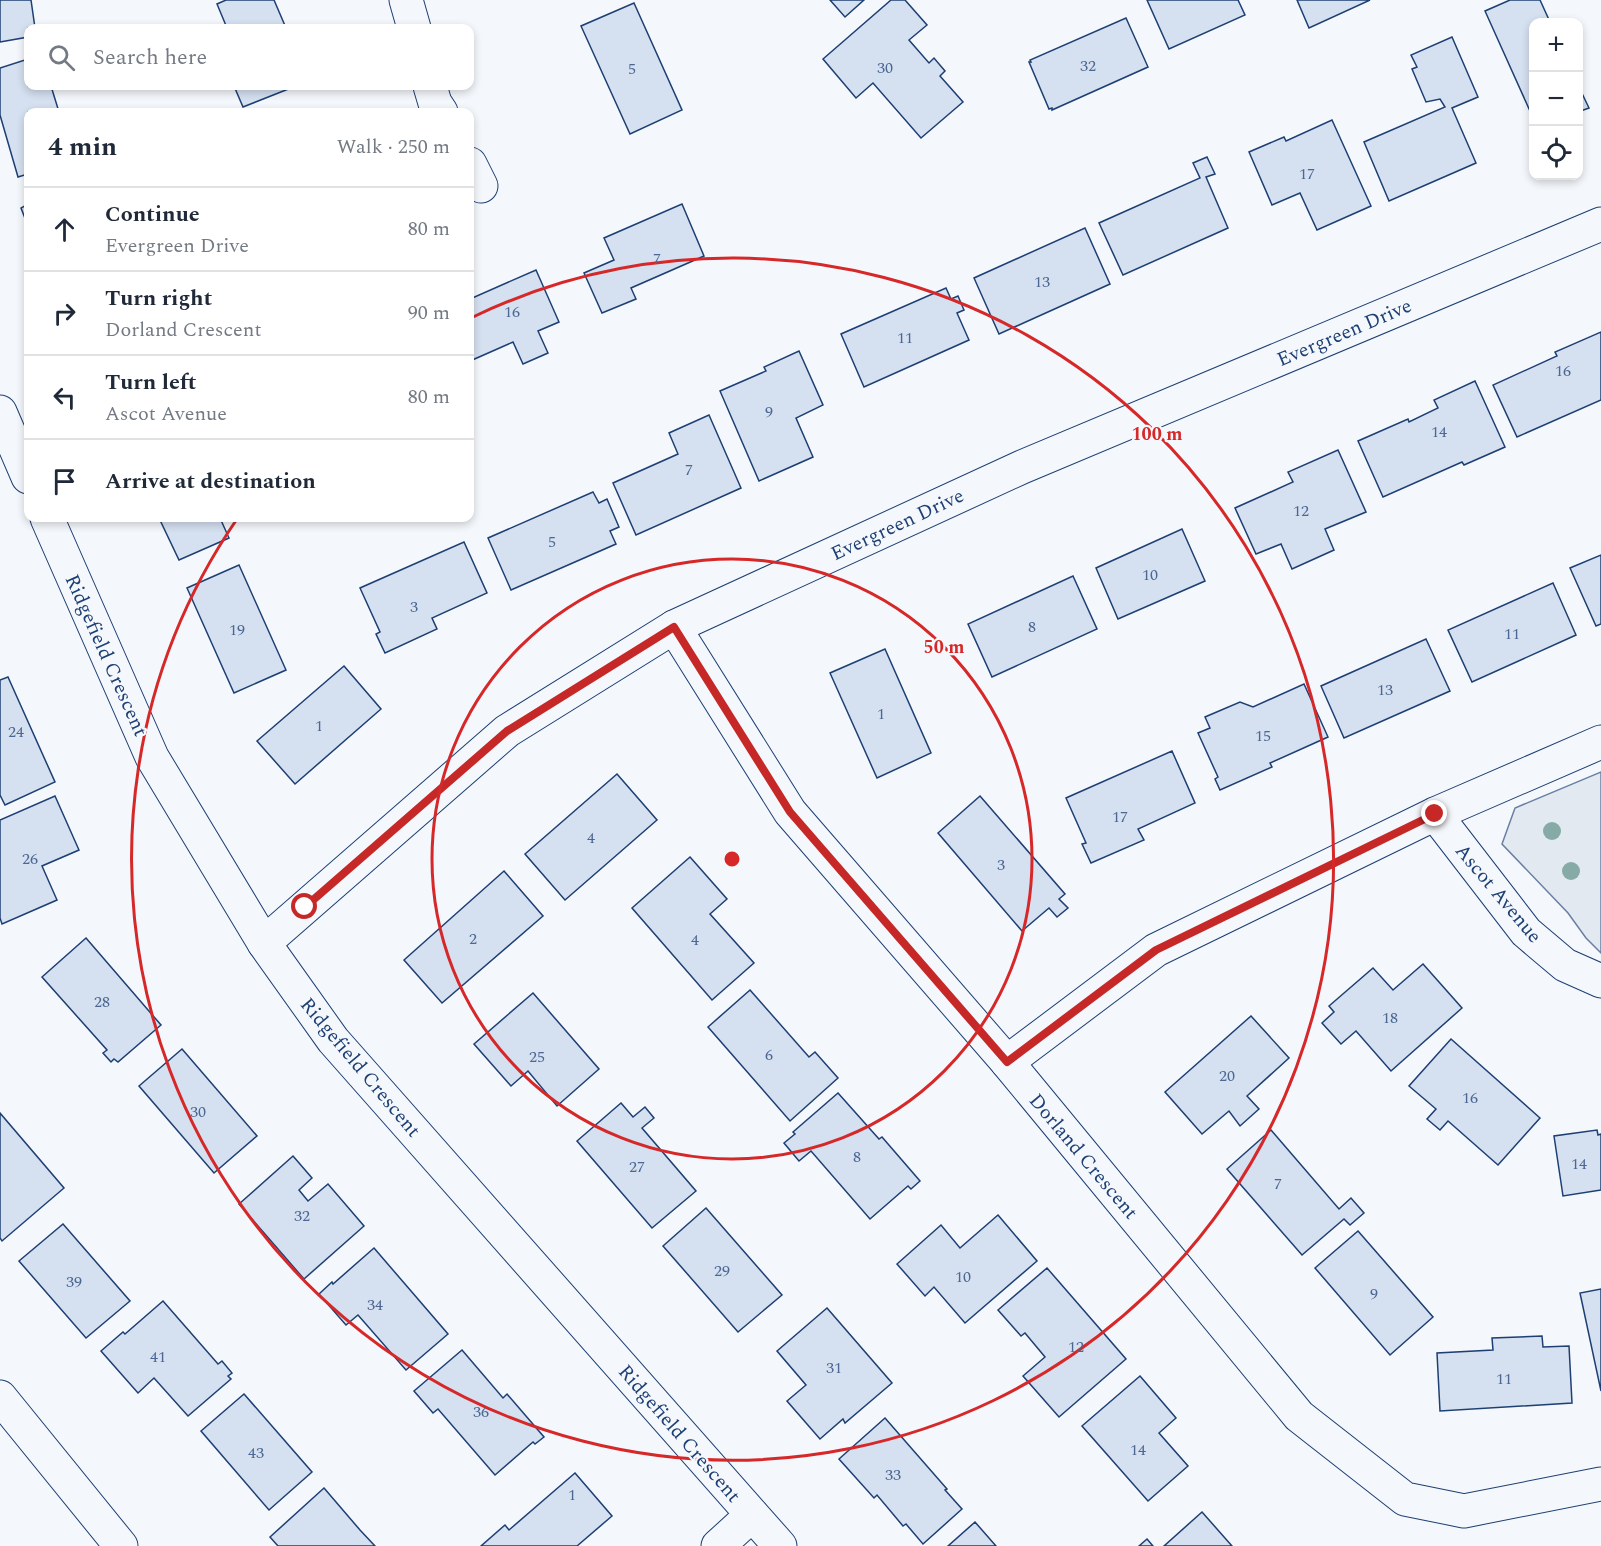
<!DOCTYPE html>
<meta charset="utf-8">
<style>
body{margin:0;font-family:Spectral,serif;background:#f2f2f3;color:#1f2937}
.controls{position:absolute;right:18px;top:18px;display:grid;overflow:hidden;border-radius:12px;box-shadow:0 3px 9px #0003}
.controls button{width:54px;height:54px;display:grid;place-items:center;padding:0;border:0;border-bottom:2px solid #e0e1e3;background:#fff;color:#1f2937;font:30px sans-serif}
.stop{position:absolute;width:18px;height:18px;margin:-14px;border:4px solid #c62828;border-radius:50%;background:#fff}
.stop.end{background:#c62828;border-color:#fff;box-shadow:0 2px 6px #0008}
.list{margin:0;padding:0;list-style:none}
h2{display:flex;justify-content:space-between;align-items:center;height:78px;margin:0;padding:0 24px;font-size:26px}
h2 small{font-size:20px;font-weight:400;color:#747a83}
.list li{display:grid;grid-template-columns:39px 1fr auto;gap:18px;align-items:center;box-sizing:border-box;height:84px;padding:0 24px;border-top:2px solid #e0e1e3}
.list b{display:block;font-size:22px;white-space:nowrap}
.list p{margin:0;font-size:20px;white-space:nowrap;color:#747a83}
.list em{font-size:20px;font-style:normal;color:#747a83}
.icon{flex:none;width:33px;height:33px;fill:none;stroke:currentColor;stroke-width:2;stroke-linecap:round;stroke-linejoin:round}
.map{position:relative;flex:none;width:1601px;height:1546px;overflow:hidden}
.search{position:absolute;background:#fff;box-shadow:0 3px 9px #0003;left:24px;top:24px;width:450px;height:66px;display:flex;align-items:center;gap:15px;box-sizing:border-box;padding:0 21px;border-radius:12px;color:#747a83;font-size:22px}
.panel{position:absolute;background:#fff;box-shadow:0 3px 9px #0003;left:24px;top:108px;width:450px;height:414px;border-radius:12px}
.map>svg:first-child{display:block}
</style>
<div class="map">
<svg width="1601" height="1546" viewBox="0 0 1601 1546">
<rect width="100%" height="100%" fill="#f4f7fb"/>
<polygon fill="#e3e9f0" stroke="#687fa3" stroke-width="1.5" points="1601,772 1601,953 1586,938 1568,913 1502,844 1515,808"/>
<g fill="#d5e0f0" stroke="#1d3f73" stroke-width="1.5">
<polygon points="0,0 31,0 35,28 28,28 28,37 0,42"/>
<polygon points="226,0 274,0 286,28 227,28 217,4"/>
<polygon points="830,0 864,0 845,17"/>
<polygon points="891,0 905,0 927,25 909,40 929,63 934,58 945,71 940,76 963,102 921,138 873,83 856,98 823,59"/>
<polygon points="1147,0 1238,0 1245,15 1169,49"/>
<polygon points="1297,0 1370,0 1309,28"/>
<polygon points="1510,0 1540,0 1550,22 1534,22 1534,120 1485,11"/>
<polygon points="634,3 682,110 630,134 581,26"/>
<polygon points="1126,18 1148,67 1052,110 1052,108 1049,109 1029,62 1031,62 1030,60"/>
<polygon points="1452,37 1478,97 1452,108 1476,163 1389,201 1364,142 1445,107 1440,99 1426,102 1412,69 1417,67 1411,55"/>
<polygon points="28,59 28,86 51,86 59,112 28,112 28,174 18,177 0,115 0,68"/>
<polygon points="1578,85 1589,108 1578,112"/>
<polygon points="234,86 296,86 243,107"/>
<polygon points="1332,120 1371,206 1317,230 1300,193 1272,205 1249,152 1284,137 1286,141"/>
<polygon points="1207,157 1215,174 1206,177 1228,228 1123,275 1099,223 1200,178 1193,163"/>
<polygon points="28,204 28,226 21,208"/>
<polygon points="682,204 704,256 631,288 636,299 602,313 584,273 614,260 604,238"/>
<polygon points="1085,228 1110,284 999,334 974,278"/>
<polygon points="536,270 559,322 538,331 548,353 523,364 513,342 470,361 470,299"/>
<polygon points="946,288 951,299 958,296 964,310 957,313 969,340 864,387 841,334"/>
<polygon points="1601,332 1601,400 1517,437 1493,385 1557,356 1555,352"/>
<polygon points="799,351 823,405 796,418 813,457 759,481 720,391 766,371 764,367"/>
<polygon points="1475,381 1505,447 1464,465 1462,462 1383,497 1358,441 1408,419 1409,422 1438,408 1434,400"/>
<polygon points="709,415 741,488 636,535 613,483 678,454 669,433"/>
<polygon points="1338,450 1366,512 1325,529 1334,550 1292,569 1281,544 1256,554 1235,508 1293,482 1288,472"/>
<polygon points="593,492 599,503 607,499 619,527 610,531 616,544 511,590 488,538"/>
<polygon points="159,518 220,518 229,538 179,560"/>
<polygon points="1182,529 1205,581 1118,619 1096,568"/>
<polygon points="464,542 487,593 432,618 437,629 385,653 376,634 380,632 360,588"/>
<polygon points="1601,555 1601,624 1596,626 1570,568"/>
<polygon points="239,565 286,670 234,693 187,588"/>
<polygon points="1073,576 1097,629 992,677 968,624"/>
<polygon points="1553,583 1576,635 1472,682 1448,630"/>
<polygon points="1426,639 1450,691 1344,738 1321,686"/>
<polygon points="885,649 931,753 877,778 830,673"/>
<polygon points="344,666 381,709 295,784 257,741"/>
<polygon points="8,677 55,782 5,805 0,795 0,680"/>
<polygon points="1304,684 1328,737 1270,763 1272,767 1220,790 1215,779 1218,777 1198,733 1210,728 1205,717 1240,702 1253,707"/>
<polygon points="1172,751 1195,803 1138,829 1144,840 1091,863 1082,844 1086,843 1066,798"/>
<polygon points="617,774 657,820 565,900 525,854"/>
<polygon points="55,796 79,850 42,866 57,900 2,924 0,918 0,820"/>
<polygon points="980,796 1065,894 1059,899 1068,908 1057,917 1049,908 1022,931 938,833"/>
<polygon points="690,857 727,899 710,914 754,963 712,1000 632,908"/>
<polygon points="504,871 543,916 442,1003 404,960"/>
<polygon points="86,938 161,1025 118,1062 114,1059 111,1062 103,1053 107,1050 42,977"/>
<polygon points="1423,964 1462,1008 1391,1071 1356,1031 1341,1044 1322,1023 1334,1012 1329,1006 1373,968 1393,990"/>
<polygon points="750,990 809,1057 815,1052 838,1078 790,1121 708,1027"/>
<polygon points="533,993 599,1069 557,1106 528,1071 511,1086 474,1044"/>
<polygon points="1251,1016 1289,1058 1247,1096 1259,1109 1240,1126 1229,1111 1202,1134 1165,1092"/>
<polygon points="1451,1039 1540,1118 1498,1165 1448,1121 1440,1130 1427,1119 1436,1109 1409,1086"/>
<polygon points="182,1049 257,1136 214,1173 139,1086"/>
<polygon points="838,1093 879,1139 882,1137 920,1181 911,1189 908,1186 870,1219 811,1151 799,1161 784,1143 795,1134 793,1132"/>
<polygon points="621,1103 633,1117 645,1107 654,1118 642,1128 696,1191 652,1228 577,1141"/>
<polygon points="0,1113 64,1188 2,1241 0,1238"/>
<polygon points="1271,1130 1339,1209 1351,1198 1364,1213 1350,1225 1344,1219 1302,1255 1227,1169"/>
<polygon points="1597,1130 1598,1135 1601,1134 1601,1190 1563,1196 1554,1136"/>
<polygon points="293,1156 312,1178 299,1190 308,1201 328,1184 364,1226 304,1279 239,1204"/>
<polygon points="706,1208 782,1295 738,1332 663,1246"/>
<polygon points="998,1215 1037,1261 965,1323 934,1287 925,1296 897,1264 941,1225 960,1248"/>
<polygon points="63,1224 130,1301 86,1338 19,1261"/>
<polygon points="1358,1231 1433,1317 1390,1355 1315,1268"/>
<polygon points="374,1248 448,1334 406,1370 358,1315 346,1325 319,1294 332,1282 333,1284"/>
<polygon points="1047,1268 1126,1359 1059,1417 1023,1376 1045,1357 1025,1333 1021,1336 998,1310"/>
<polygon points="1601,1289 1601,1391 1580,1293"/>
<polygon points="163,1301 218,1364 222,1361 232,1373 228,1376 231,1379 188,1416 154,1378 138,1393 101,1351 123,1332 125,1334"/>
<polygon points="827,1308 892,1383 845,1423 843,1419 820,1439 787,1401 806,1385 777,1351"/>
<polygon points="1542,1336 1543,1347 1569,1346 1572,1403 1440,1411 1437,1353 1493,1350 1492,1338"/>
<polygon points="462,1350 503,1398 507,1394 544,1437 535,1444 533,1442 495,1475 438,1409 433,1413 414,1391"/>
<polygon points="1140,1376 1176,1418 1159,1433 1188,1466 1148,1501 1082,1426"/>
<polygon points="244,1394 312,1472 269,1510 201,1431"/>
<polygon points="885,1418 947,1489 945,1490 962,1509 923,1544 906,1524 903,1526 877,1495 874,1498 839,1459"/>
<polygon points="575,1473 612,1516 577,1546 481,1546 505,1525 509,1530"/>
<polygon points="324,1488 360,1530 375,1546 278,1546 270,1537"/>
<polygon points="1202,1512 1232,1546 1164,1546"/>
<polygon points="975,1522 996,1546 948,1546"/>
<polygon points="1147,1539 1153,1546 1139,1546"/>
</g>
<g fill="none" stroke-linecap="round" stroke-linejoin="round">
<defs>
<g id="street">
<polyline points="406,0 414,28"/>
<polyline points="430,86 435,103 441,112"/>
<polyline points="470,164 481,186"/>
<polyline points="674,627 790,812 1007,1062 1299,1416 1405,1499 1464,1511 1601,1484"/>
<polyline points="1435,814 1526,932 1565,965 1601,981"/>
<polyline points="264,943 507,731 674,627 1022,467 1601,224"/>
<polyline points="1007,1062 1156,950 1435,814 1601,742"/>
<polyline points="0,1397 121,1546"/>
</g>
<g id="secondary">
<polyline points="0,412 28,477"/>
<polyline points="47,518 152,757 264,943 333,1040 780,1546"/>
<polyline points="718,1546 752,1515"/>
</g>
</defs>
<use href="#street" stroke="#1d3f73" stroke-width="35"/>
<use href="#secondary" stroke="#1d3f73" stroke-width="35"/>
<use href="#street" stroke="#f4f7fb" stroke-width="33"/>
<use href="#secondary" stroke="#f4f7fb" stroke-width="33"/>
</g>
<g fill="#86aba6">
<circle cx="1552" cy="831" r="9"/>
<circle cx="1571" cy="871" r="9"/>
</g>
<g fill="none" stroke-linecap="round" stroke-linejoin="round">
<polyline stroke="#c62828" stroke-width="8" points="305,907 507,731 674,627 790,812 1007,1062 1156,950 1435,814"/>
</g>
<g fill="none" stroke="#d62828" stroke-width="3">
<circle cx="732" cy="859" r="300"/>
<path d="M473 317A601 601 0 1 1 237 519"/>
</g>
<g text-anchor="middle" stroke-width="4.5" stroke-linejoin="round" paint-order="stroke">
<g font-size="16" fill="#4b6792">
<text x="1088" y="71">32</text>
<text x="885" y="73">30</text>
<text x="632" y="74">5</text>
<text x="1307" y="179">17</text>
<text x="657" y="264">7</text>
<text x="1042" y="287">13</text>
<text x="512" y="317">16</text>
<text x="905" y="343">11</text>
<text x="1563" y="376">16</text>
<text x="769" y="417">9</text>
<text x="1439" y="437">14</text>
<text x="689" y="475">7</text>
<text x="1301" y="516">12</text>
<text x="552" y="547">5</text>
<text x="1150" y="580">10</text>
<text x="414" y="612">3</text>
<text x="1032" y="632">8</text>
<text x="237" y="635">19</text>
<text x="1512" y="639">11</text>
<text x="1385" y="695">13</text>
<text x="881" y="719">1</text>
<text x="319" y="731">1</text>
<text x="16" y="737">24</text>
<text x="1263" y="741">15</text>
<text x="1120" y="822">17</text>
<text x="591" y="843">4</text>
<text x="30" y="864">26</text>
<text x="1001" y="870">3</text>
<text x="473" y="944">2</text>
<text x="695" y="945">4</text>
<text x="102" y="1007">28</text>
<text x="1390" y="1023">18</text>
<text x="769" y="1060">6</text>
<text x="537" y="1062">25</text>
<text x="1227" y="1081">20</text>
<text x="1470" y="1103">16</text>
<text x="198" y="1117">30</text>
<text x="857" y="1162">8</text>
<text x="1579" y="1169">14</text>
<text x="637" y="1172">27</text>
<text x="1278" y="1189">7</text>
<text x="302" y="1221">32</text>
<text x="722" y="1276">29</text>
<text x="963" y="1282">10</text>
<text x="74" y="1287">39</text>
<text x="1374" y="1299">9</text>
<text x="375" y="1310">34</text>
<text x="1076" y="1352">12</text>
<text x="158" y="1362">41</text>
<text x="834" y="1373">31</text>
<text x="1504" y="1384">11</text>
<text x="481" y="1417">36</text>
<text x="1138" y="1455">14</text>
<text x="256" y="1458">43</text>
<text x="893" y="1480">33</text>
<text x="572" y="1500">1</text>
</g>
<g font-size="20" fill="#1d3f73" stroke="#f4f7fb">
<text transform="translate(1344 332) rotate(-23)" y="7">Evergreen Drive</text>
<text transform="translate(897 524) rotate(-25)" y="7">Evergreen Drive</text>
<text transform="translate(107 655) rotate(66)" y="7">Ridgefield Crescent</text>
<text transform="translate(1499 893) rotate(50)" y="7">Ascot Avenue</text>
<text transform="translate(361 1067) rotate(50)" y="7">Ridgefield Crescent</text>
<text transform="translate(1084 1156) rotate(50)" y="7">Dorland Crescent</text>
<text transform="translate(680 1433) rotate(49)" y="7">Ridgefield Crescent</text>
</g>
</g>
<circle cx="732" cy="859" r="9" fill="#d62828" stroke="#f4f7fb" stroke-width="3"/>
<g font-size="18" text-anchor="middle" font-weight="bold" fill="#d62828" stroke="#f4f7fb" stroke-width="4.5" stroke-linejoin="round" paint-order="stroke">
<text x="1157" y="440">100 m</text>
<text x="944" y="653">50 m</text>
</g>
</svg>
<div class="controls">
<button>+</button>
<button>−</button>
<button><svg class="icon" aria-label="locate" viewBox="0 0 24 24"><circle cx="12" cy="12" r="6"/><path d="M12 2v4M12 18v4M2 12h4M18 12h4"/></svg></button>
</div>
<div class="stop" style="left:305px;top:907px"></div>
<div class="stop end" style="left:1435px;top:814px"></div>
<div class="search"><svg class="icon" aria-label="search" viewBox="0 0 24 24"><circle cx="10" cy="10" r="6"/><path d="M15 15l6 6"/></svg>Search here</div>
<section class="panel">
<h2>4 min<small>Walk · 250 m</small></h2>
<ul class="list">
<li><svg class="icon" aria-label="ahead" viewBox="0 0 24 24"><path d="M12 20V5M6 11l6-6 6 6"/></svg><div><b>Continue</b><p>Evergreen Drive</p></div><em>80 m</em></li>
<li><svg class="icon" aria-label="right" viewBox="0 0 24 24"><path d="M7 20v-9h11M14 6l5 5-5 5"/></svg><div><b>Turn right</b><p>Dorland Crescent</p></div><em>90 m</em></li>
<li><svg class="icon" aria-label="left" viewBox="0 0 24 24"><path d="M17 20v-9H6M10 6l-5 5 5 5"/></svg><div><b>Turn left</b><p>Ascot Avenue</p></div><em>80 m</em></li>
<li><svg class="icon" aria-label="arrive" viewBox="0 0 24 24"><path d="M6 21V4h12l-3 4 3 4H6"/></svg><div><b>Arrive at destination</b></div></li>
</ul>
</section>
</div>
